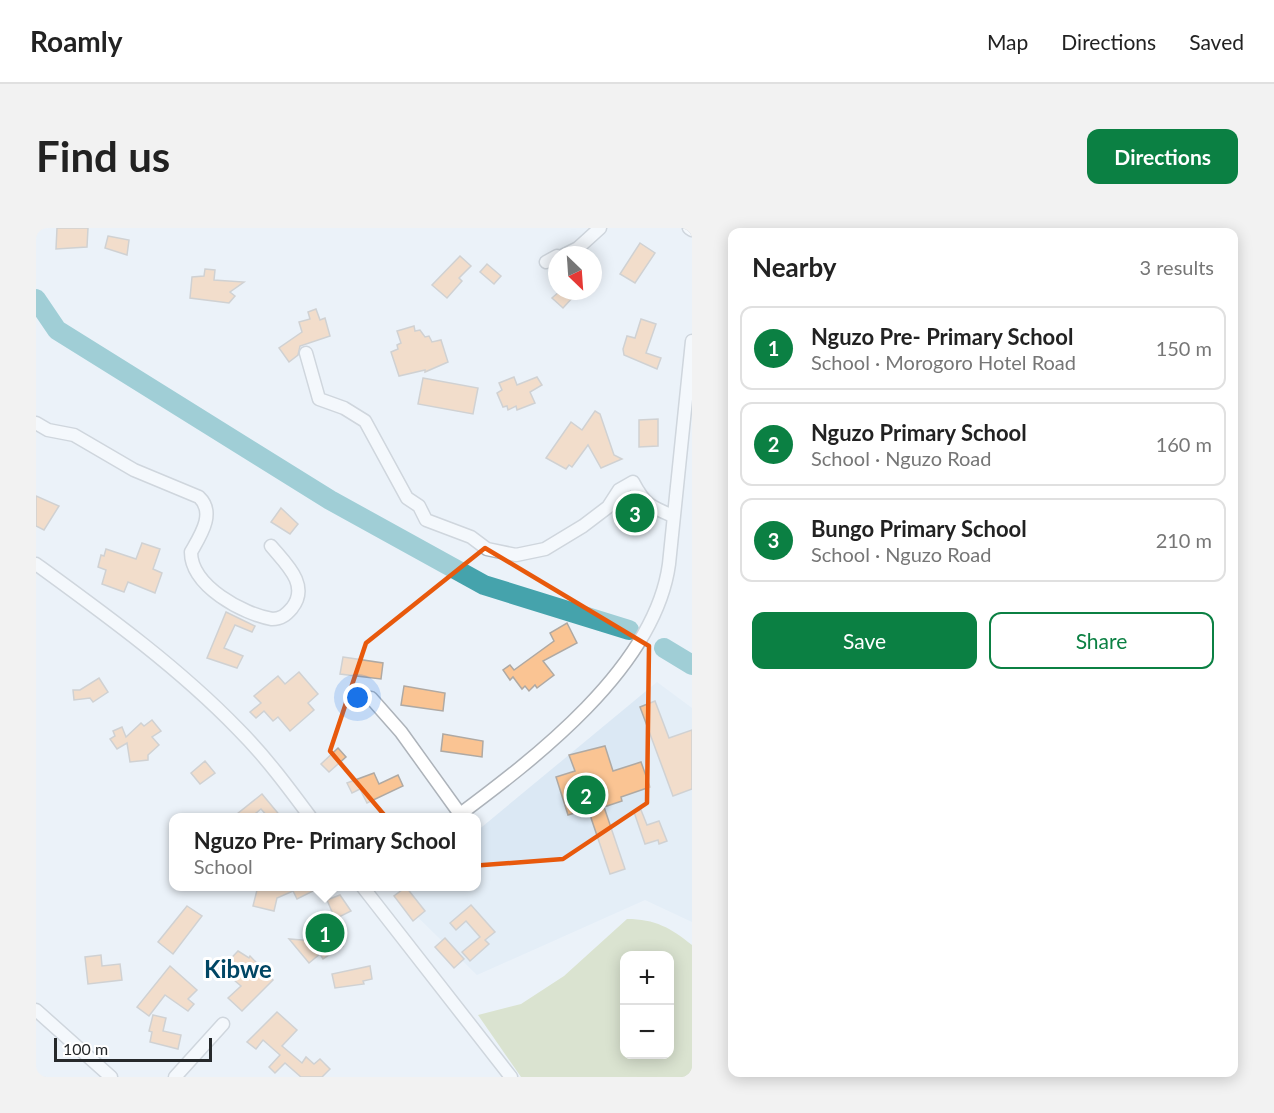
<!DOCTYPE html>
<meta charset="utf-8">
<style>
body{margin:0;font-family:Lato,sans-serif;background:#f2f2f2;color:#222}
.controls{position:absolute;right:18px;bottom:18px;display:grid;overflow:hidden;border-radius:12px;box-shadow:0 3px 15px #0003}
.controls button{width:54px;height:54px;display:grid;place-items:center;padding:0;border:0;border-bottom:2px solid #e0e0e0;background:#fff;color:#222;font:30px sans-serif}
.compass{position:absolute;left:512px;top:18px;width:54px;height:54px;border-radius:50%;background:#fff;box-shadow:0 3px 15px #0003;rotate:155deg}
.scale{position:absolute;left:18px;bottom:15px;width:158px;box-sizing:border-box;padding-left:6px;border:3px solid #26292b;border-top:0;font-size:16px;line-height:21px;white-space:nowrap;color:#26292b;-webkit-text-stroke:4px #fff;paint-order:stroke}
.you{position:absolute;left:322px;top:470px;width:21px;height:21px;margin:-15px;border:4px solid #fff;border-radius:50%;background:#1a73e8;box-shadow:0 0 0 9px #1a73e833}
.badge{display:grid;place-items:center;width:39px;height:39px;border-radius:50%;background:#0b8043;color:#fff;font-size:20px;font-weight:700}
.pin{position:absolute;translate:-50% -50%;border:3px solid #fff;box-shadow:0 2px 6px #0006}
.popup{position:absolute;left:133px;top:585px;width:312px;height:78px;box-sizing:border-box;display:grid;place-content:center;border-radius:12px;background:#fff;filter:drop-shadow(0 2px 4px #0005);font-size:20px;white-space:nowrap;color:#767676}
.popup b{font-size:22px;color:#222}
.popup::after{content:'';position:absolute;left:50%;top:100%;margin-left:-12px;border:12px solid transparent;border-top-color:#fff}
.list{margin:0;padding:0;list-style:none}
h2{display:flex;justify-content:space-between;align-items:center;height:78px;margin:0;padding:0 24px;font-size:26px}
h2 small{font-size:20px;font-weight:400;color:#767676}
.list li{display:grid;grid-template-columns:39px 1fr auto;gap:18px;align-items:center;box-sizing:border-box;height:84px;margin:0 12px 12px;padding:0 12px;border:2px solid #e0e0e0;border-radius:12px}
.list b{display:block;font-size:22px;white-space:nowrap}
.list p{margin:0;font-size:20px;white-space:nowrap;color:#767676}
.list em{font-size:20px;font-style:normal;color:#767676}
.actions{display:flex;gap:12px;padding:18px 24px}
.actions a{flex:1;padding:14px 0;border:2px solid #0b8043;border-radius:12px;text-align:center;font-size:21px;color:#0b8043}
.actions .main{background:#0b8043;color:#fff}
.map{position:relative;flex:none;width:656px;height:849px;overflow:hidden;border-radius:12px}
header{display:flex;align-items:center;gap:36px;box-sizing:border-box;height:84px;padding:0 30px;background:#fff;border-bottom:2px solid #e0e0e0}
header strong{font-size:28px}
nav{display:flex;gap:33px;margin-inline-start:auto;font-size:21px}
.intro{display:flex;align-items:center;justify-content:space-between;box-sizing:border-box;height:144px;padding:0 36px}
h1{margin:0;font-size:42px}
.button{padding:15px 27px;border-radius:12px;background:#0b8043;color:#fff;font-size:21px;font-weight:700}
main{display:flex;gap:36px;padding:0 36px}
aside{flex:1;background:#fff;border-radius:12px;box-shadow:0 3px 15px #0003}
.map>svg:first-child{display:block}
</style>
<header>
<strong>Roamly</strong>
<nav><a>Map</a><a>Directions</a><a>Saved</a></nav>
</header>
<div class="intro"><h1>Find us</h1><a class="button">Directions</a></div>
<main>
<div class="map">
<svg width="656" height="849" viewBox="0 0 656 849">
<rect width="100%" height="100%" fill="#ebf2f9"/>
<g fill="#dbe8f4">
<polygon points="599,269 616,287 599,302 582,283"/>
<polygon points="621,454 656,480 656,694 609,672 441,747 361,669 373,659 440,658 441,603"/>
</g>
<path fill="#c6d19d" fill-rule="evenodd" d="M 591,691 C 619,691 635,700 656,717 L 656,849 L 485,849 L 442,787 L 485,776 L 528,748 ZM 588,728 L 634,728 L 634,826 L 588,826 Z"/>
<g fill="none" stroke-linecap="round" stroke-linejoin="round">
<g stroke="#45a3ac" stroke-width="20">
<polyline points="0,71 21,102 294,272 448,357 593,402"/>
<polyline points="628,420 656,437"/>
</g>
</g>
<g fill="#fac493" stroke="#afa9a3" stroke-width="1.5">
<polygon points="21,0 52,0 51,19 20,21"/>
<polygon points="72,8 93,12 91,27 69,20"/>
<polygon points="604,15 619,25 599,55 584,46"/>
<polygon points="424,28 435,38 423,50 426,53 411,70 396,57"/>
<polygon points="451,36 465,48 458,56 444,44"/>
<polygon points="169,41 179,42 178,52 208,54 194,64 199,68 193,75 154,70 156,49 168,48"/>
<polygon points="524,63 533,63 538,68 527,80 516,70"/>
<polygon points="280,81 284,92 289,90 294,108 264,118 262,127 253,134 243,120 266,104 263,94 274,91 272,84"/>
<polygon points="605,91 620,96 610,125 625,130 621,141 588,127 587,121 591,108 599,110"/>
<polygon points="378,98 379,103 384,102 389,109 393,108 396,114 405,112 412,134 389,144 389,142 363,148 355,124 362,121 361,117 365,115 361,103"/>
<polygon points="478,149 481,157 501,149 506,157 494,164 499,175 481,182 480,178 472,182 471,178 467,179 461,165 466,162 463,155"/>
<polygon points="387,150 442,160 437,186 382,176"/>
<polygon points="559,183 564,186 578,227 586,231 565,240 552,217 536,239 533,237 530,241 510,230 535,194 546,202"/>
<polygon points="622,191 622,218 603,219 603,192"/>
<polygon points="0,268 23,278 8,302 0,298"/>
<polygon points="245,280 262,296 254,306 235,294"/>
<polygon points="106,315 124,321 117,341 126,345 119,365 92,354 88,364 66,356 70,342 62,339 65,327 68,328 70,321 100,331"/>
<polygon points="190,384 219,398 216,404 199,397 188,420 207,428 201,440 171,430"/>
<polygon points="531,395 541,415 507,433 518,447 501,460 499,457 493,463 489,458 486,461 477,449 474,452 467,442 474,437 478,442 518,413 514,405"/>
<polygon points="307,429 347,435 345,451 304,446"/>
<polygon points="263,444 282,466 272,475 278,482 254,503 242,489 237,493 228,483 220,490 214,484 225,475 218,468 242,448 249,456"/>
<polygon points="63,450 72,464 57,474 54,470 38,472 37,462 44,462"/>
<polygon points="368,458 409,465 407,483 365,477"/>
<polygon points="619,473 633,510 656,502 656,561 637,568 604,479"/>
<polygon points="116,492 125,503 116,509 123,517 112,527 112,532 94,534 91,515 81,521 74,511 79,508 77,503 86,499 90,509 105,495 108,498"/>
<polygon points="407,506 447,513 446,529 405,523"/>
<polygon points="569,518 577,543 605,534 614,559 585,569 586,573 568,579 589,641 574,646 552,581 532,587 520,549 539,543 533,527"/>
<polygon points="302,520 310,529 293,544 285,536"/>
<polygon points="169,533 179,545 164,556 155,545"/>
<polygon points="338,545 343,556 362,547 367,558 331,575 324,561 316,565 311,555"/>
<polygon points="226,566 246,590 233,590 225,581 214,590 196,590"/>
<polygon points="605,582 611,597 623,593 631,613 623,616 622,612 609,616 598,584"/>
<polygon points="222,658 287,658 261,671 257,663 241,670 238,683 217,678"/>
<polygon points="370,659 389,683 377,693 358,668"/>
<polygon points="304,667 315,683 299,691 291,672"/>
<polygon points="435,677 459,704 449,712 453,716 434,733 426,724 444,709 430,693 420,702 414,695"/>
<polygon points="151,678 166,688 137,726 122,714"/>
<polygon points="294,687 307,718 287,731 284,726 273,735 253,711 278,713 273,702 287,696 284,692"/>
<polygon points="409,710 428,731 418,740 399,719"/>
<polygon points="202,723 213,730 214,728 237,752 206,783 192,770 205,758 185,741"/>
<polygon points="65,727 66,738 84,736 86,752 52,756 49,729"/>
<polygon points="134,738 161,762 152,771 158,776 152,783 129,767 113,788 101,779"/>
<polygon points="334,738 336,751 327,753 328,756 299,760 296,746"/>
<polygon points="241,784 261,802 246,818 266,835 270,829 278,836 284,831 294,841 286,849 265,849 249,835 239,845 233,839 244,827 227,812 220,821 211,814"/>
<polygon points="117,787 130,790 127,803 145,807 142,821 114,814 116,804 113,803"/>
</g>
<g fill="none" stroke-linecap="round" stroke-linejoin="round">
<defs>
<g id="minor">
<polyline points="653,0 656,2"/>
<polyline points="528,27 542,20 564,0"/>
<polyline points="510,34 521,28"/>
<path d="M 270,125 L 283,171 L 308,180 L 329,193 L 371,270 L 383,278 L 390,292 L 435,309 L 451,321 L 480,327 L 509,321 L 547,298 L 572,279 L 583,262 L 597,254 C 609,277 615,279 637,288"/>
<path d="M 0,195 L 12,202 L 38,207 L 98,242 L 163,269 C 180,285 164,308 155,324 C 155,358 207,386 236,391 C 245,391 250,387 256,380 C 274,357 250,336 235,318"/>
<path d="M 0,336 C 70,387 142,439 202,501 C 229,528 252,559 275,590"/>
<polyline points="335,470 365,504 424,586"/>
<path d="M 419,590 C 498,531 619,440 633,336 L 656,113"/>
<polyline points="326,658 475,849"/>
<polyline points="0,782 75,849"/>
<polyline points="139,849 187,796"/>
</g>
</defs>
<use href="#minor" stroke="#adb3ba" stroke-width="15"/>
<use href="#minor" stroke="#fff" stroke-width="12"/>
</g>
<path d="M0 0H656V849H0ZM 449,320 L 613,418 L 611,575 L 527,631 L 394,641 L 294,523 L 330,415 Z" fill="#ebf2f9" fill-opacity=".55" fill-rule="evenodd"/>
<path fill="none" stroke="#e8590c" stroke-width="4.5" stroke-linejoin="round" d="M 449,320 L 613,418 L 611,575 L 527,631 L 394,641 L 294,523 L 330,415 Z"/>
<g text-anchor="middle" stroke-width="6" stroke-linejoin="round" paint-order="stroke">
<g font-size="24" font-weight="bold" fill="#004664" stroke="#fff">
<text x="202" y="750">Kibwe</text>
</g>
</g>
</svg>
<div class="controls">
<button>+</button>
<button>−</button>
</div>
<svg class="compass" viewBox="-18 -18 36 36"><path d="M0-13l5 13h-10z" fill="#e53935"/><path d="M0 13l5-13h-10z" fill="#767676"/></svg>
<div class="scale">100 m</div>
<div class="you"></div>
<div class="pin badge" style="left:289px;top:705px">1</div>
<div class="popup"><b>Nguzo Pre- Primary School</b>School</div>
<div class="pin badge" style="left:550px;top:567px">2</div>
<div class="pin badge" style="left:599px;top:285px">3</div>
</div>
<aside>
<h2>Nearby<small>3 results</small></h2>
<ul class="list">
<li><span class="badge">1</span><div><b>Nguzo Pre- Primary School</b><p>School · Morogoro Hotel Road</p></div><em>150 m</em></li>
<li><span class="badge">2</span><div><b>Nguzo Primary School</b><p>School · Nguzo Road</p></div><em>160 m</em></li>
<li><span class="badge">3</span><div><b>Bungo Primary School</b><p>School · Nguzo Road</p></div><em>210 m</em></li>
</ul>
<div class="actions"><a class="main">Save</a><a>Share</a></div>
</aside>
</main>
